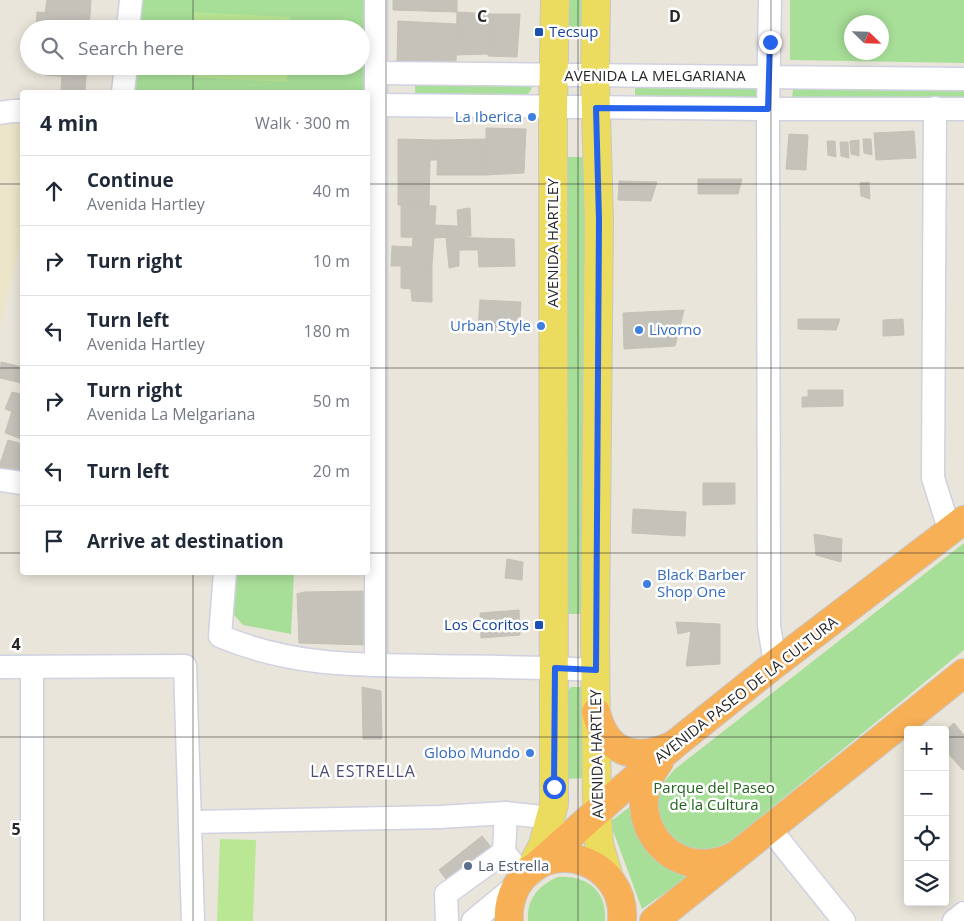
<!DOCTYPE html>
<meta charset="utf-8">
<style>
body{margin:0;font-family:"Open Sans",sans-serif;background:#f6f6f7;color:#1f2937}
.controls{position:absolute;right:15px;bottom:15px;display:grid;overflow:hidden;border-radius:5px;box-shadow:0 2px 12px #0003}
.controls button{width:45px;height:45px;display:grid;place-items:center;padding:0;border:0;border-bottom:1px solid #e0e1e3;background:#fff;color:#1f2937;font:25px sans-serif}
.compass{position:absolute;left:844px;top:15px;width:45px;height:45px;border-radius:50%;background:#fff;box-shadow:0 2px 12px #0003;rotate:113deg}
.stop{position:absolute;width:15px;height:15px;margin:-11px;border:4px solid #2563eb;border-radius:50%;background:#fff}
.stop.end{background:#2563eb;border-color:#fff;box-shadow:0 1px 5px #0008}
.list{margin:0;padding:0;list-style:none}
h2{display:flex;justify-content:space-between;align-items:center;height:65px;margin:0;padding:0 20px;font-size:21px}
h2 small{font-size:16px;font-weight:400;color:#747a83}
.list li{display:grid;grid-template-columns:32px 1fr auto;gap:15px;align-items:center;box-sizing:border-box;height:70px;padding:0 20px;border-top:1px solid #e0e1e3}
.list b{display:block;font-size:19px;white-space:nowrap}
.list p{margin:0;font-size:16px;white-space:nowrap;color:#747a83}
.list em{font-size:16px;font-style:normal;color:#747a83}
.icon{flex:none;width:28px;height:28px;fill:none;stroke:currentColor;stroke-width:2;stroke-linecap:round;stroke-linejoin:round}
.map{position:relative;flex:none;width:964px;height:921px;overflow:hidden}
.search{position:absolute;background:#fff;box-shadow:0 2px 12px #0003;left:20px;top:20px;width:350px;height:55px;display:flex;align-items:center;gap:12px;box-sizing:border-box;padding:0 18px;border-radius:28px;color:#747a83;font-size:19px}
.panel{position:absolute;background:#fff;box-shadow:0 2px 12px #0003;left:20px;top:90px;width:350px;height:485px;border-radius:5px}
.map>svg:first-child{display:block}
</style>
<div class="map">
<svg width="964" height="921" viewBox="0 0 964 921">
<rect width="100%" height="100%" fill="#eae5da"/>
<polygon fill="#ece5ca" points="0,104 22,105 22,240 0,327"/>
<g fill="#a8df98" fill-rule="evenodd">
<polygon points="142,0 367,0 366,92 136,92 137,66 361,66 361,29 140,29"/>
<rect x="565" y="0" width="20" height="35"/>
<path d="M 790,0 L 964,0 L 964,63 L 790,60 ZM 852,22 L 882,22 L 882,52 L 852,52 Z"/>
<polygon points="415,82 532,86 531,90 527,95 415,95"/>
<polygon points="635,88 756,89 756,101 635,99"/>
<polygon points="793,89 964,91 964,102 792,99"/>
<polygon points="565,157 587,157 588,614 564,614"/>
<polygon points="964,543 964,650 731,841 708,851 684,846 666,831 657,808 657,796 663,783 675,769"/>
<polygon points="237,573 294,573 291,634 243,625 234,615 233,597"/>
<polygon points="571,687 584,687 585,778 564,779 566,693"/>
<polygon points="631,806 687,874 686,878 642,909 612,828 611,821"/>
<path d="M 558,877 C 587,875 607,891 605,921 L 528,921 C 526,899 539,885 558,877 Z"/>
</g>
<g fill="#bae794">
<polygon points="194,12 290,17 290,29 193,29"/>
<polygon points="191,66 288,66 287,82 190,77"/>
<polygon points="220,839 256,840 253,921 217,921"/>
</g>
<g fill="#c5c2ba" stroke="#c5c1b4">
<polygon points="47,0 91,0 90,15 45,13"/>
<polygon points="393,0 457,0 457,12 393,10"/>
<polygon points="37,12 90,15 89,29 36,27"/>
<polygon points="457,12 490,14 488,54 456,55"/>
<polygon points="490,14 520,14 517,57 488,56"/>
<polygon points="398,21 457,24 456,62 397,61"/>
<polygon points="45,66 87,66 86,78 45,75"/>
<polygon points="62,76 86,78 85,92 48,92 48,91 61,91"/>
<polygon points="486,128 526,129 524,173 486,175"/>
<polygon points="914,131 916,158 876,160 874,133"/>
<polygon points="789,134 808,135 806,170 786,169"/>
<polygon points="398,139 438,140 438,160 398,160"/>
<polygon points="486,139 486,175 437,175 438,140"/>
<polygon points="863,139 871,139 872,155 864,153"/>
<polygon points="859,140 859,156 851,154 850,141"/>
<polygon points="827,141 835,141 836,157 828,155"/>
<polygon points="840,142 848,142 849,158 841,156"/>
<polygon points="398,160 430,160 429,206 398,205"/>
<polygon points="698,179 742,179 738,194 698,194"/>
<polygon points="619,181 657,182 651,201 618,200"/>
<polygon points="869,182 870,199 861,196 860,183"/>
<polygon points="401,205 436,206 434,238 401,237"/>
<polygon points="470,208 471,236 434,238 435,225 458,226 457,210"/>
<polygon points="446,237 514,239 515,266 479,267 478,250 459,250 459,266 449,268"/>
<polygon points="413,238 434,238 432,266 391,266 392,246 412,247"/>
<polygon points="401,266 432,266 432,302 412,301 411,289 401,288"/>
<polygon points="480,300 521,302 519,333 478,330"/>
<polygon points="684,310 675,346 624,349 623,313"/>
<polygon points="798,319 840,319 836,330 798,329"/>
<polygon points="903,319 904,335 883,336 883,320"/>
<polygon points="1,362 22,367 22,383 0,378"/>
<polygon points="22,389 22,415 5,409 12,392 21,394"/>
<polygon points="808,390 843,390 843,406 802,407 802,397 808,397"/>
<polygon points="12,411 22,415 22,439 5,433"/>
<polygon points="8,440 22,444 22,480 0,476 0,461 1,461"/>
<polygon points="703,483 735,483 735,504 703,505"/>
<polygon points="633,509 686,512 685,536 632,533"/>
<polygon points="814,534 842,539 841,562 816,555"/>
<polygon points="507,559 523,562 522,580 505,578"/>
<polygon points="368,591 367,645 299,643 297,594 304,592"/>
<polygon points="519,610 520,635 481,638 480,613"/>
<polygon points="676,622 720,624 720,664 686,666 691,631 678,634"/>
<polygon points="362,687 381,691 382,739 363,739"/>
<polygon points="954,723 964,735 964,769 963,770 945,750 945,731"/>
<polygon points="482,836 496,853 453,888 439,870"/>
</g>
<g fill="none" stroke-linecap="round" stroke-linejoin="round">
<defs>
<g id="minor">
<polyline points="770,0 768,109 769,626 775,664"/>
<polyline points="128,29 131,0"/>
<polyline points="377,73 964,79"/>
<polyline points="123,92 126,66"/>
<polyline points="377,105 768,109 964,109"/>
<polyline points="935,108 933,478 950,532"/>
<polyline points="0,113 13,111 22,111"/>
<polyline points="0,480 22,483"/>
<path d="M 225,572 L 220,636 C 291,666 357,665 432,666 C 487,667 541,667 596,670"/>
<polyline points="376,665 376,0"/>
<polyline points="0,667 185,666 193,921"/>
<polyline points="506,813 504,852 524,877"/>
<polyline points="191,822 440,817 506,813 552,818"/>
<polyline points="770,829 844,921"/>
<polyline points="32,921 32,667"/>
<polyline points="447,921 446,894 504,852"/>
<polyline points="473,921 518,884"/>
<polyline points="954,921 964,913"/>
</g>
<g id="major">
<polyline points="596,0 595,76 599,220 595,636 597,813 599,844 609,878"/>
<polyline points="529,872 543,845 554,804 553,108 555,0"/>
</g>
<g id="highway">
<path d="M 596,712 C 606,753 634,762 671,746"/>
<path d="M 659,762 C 617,815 670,886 732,857"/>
<polyline points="535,867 619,792 675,744 775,664 964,520"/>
<path d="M 509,921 C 508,909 511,897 516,887 C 547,833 627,860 622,921"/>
<polyline points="654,921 964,673"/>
</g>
</defs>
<use href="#minor" stroke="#d0d1e1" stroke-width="25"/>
<use href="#major" stroke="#c7c7c7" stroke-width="30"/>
<use href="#highway" stroke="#c7c7c7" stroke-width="30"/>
<use href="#minor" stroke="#fff" stroke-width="22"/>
<use href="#major" stroke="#ebdb5e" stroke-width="28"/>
<use href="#highway" stroke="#f8b057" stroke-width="28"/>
</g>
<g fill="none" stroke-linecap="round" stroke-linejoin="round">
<polyline stroke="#2563eb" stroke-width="6" points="554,787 555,668 596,670 599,220 596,108 768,109 770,42"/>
</g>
<path fill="none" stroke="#282828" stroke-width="1" stroke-opacity="0.55" d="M 193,0 L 193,29M 386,0 L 386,921M 578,0 L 578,921M 771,0 L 771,921M 193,66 L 193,92M 0,184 L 22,184M 368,184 L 964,184M 0,368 L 22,368M 368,368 L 964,368M 0,553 L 22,553M 368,553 L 964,553M 193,572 L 193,921M 0,737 L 908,737M 945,737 L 964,737"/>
<g fill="#1a4fb4" stroke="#fff" stroke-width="2">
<rect x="534" y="27" width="10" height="10" rx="2.5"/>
<rect x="534" y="620" width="10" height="10" rx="2.5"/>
</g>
<g fill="#3f7fe0" stroke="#fff" stroke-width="2">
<circle cx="532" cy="117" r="5"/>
<circle cx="541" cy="326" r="5"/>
<circle cx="639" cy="330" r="5"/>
<circle cx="647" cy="584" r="5"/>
<circle cx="530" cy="753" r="5"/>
</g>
<circle fill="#5c6f8a" stroke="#fff" stroke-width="2" cx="468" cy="866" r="5"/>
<g text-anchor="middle" stroke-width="5" stroke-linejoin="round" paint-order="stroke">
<g font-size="15" fill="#164399" stroke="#fff" text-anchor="start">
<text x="549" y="37">Tecsup</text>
<text x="529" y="630" text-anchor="end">Los Ccoritos</text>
</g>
<g font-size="15" fill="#282828" stroke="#fff">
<text x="655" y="81">AVENIDA LA MELGARIANA</text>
<text transform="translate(553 243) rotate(-90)" y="5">AVENIDA HARTLEY</text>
<text transform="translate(746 690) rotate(-38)" y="5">AVENIDA PASEO DE LA CULTURA</text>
<text transform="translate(597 754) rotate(-91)" y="5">AVENIDA HARTLEY</text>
</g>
<g font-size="15" fill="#366cbe" stroke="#fff" text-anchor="end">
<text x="522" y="122">La Iberica</text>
<text x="531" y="331">Urban Style</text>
<text x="649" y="335" text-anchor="start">Livorno</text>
<text x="657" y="580" text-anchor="start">Black Barber<tspan x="657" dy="17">Shop One</tspan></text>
<text x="520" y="758">Globo Mundo</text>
</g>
<g font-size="15" fill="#22621c" stroke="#fff">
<text x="714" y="793">Parque del Paseo<tspan x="714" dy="17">de la Cultura</tspan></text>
</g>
<g font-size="15" fill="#4e5e75" stroke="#fff" text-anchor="start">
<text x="478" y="871">La Estrella</text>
</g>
<g font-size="16" letter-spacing="1" fill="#4b4d77" stroke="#fff">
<text x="363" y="777">LA ESTRELLA</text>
</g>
</g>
<g font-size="16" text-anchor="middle" font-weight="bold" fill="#282828" stroke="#fff" stroke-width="5" stroke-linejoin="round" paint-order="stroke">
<text x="482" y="22">C</text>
<text x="675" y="22">D</text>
<text x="16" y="650">4</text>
<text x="16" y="835">5</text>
</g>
</svg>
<div class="controls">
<button>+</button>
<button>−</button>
<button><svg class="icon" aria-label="locate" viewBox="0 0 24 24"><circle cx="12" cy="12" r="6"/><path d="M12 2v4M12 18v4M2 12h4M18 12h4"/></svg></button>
<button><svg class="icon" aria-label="layers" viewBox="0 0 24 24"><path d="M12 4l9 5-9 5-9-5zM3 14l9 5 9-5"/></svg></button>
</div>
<svg class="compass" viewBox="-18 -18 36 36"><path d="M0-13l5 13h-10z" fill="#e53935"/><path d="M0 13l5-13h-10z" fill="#747a83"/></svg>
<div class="stop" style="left:554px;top:787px"></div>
<div class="stop end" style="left:770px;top:42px"></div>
<div class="search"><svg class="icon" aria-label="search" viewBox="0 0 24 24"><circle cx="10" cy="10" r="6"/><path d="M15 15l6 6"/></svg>Search here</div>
<section class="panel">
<h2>4 min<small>Walk · 300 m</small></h2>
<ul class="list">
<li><svg class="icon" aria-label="ahead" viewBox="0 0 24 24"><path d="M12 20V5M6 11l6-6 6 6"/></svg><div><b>Continue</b><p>Avenida Hartley</p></div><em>40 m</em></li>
<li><svg class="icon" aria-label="right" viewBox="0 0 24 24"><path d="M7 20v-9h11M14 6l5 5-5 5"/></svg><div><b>Turn right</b></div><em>10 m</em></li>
<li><svg class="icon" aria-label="left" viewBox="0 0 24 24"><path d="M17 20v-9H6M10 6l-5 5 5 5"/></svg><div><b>Turn left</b><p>Avenida Hartley</p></div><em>180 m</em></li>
<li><svg class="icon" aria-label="right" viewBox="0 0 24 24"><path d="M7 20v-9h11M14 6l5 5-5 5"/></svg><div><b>Turn right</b><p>Avenida La Melgariana</p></div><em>50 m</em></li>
<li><svg class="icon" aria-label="left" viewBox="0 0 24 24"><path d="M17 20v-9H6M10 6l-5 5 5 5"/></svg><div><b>Turn left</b></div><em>20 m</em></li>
<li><svg class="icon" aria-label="arrive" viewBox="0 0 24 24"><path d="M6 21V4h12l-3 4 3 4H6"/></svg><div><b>Arrive at destination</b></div></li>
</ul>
</section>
</div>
